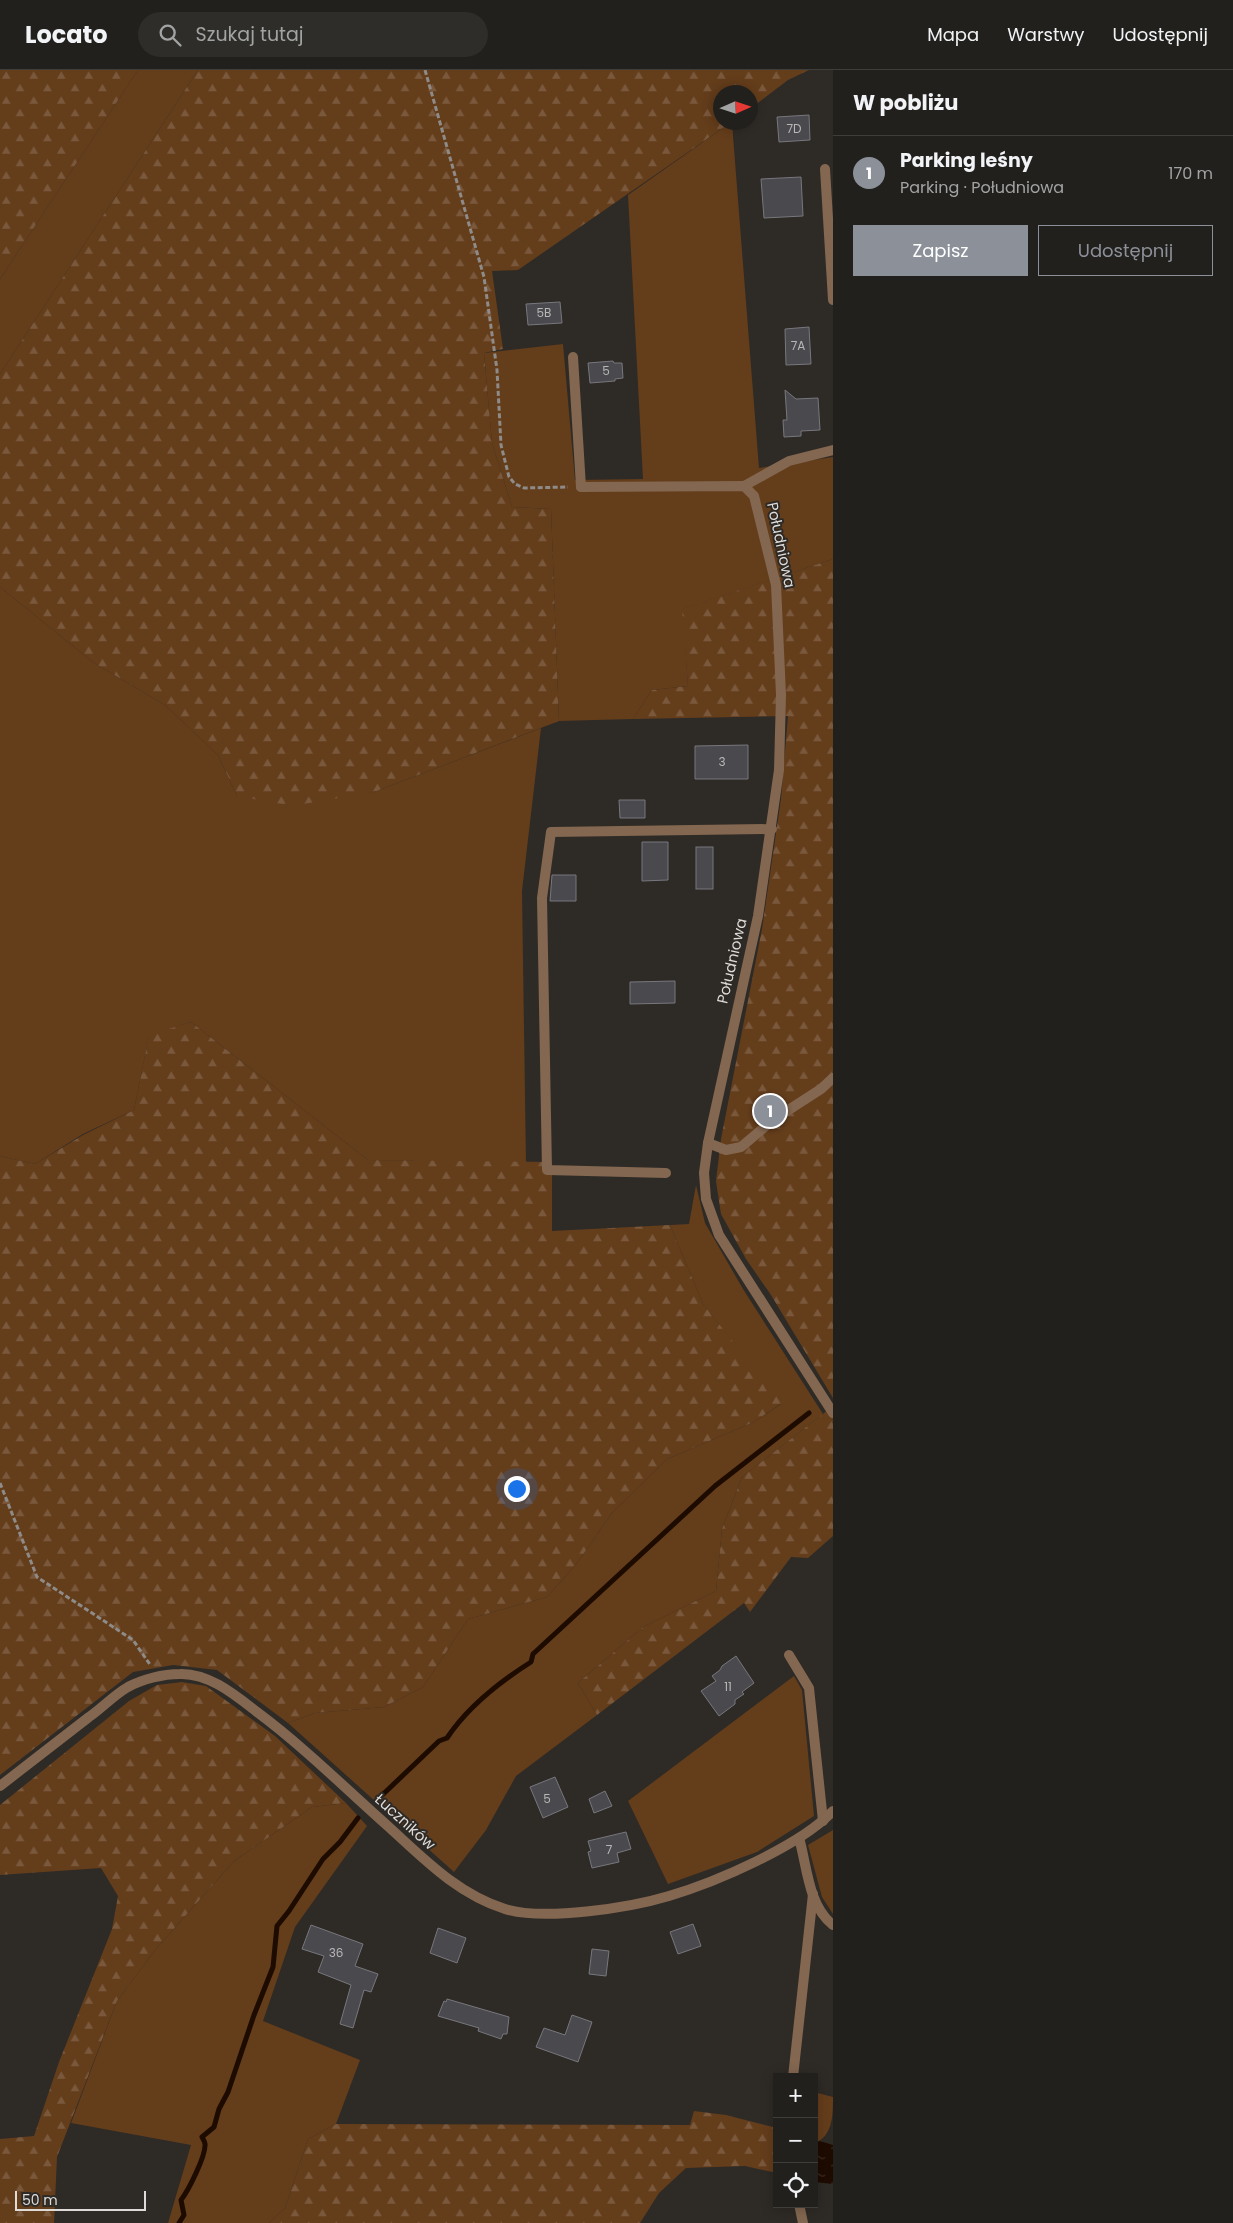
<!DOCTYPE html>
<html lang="pl">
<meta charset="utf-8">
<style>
body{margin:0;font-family:Poppins,sans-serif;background:#2e2d29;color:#f1f3f6}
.controls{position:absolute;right:15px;bottom:15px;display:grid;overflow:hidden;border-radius:0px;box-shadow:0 2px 12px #0003}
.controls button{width:45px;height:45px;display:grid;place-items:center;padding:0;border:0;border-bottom:1px solid #3f3e3b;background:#22201c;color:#f1f3f6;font:25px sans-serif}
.compass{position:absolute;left:713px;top:15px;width:45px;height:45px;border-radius:50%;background:#22201c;box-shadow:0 2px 12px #0003;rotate:87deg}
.scale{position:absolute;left:15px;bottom:12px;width:131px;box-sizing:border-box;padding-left:5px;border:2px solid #dedbd9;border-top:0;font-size:14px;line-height:18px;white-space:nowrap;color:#dedbd9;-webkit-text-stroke:4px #2e2a26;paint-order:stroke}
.you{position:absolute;left:516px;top:1418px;width:18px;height:18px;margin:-12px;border:4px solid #fff;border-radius:50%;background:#1a73e8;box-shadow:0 0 0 8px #1a73e833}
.badge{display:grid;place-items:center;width:32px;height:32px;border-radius:50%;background:#8c9099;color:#fff;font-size:16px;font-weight:700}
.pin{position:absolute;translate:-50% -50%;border:2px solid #fff;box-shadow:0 1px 5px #0006}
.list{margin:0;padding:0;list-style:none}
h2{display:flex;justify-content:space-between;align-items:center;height:65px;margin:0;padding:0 20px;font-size:21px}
h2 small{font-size:16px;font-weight:400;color:#a2a3a3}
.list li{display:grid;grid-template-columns:32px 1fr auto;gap:15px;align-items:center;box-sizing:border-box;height:75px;padding:0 20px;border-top:1px solid #3f3e3b}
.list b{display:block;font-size:19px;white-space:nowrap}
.list p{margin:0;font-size:16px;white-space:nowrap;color:#a2a3a3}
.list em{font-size:16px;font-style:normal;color:#a2a3a3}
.actions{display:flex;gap:10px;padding:15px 20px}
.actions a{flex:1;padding:11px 0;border:1px solid #8c9099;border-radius:0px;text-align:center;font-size:18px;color:#8c9099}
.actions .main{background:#8c9099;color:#fff}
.icon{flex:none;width:28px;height:28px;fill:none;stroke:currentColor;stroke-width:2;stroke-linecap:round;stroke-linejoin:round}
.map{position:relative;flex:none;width:833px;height:2153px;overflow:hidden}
header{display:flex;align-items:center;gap:30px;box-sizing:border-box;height:70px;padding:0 25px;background:#22201c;border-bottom:1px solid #3f3e3b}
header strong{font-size:24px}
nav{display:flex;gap:28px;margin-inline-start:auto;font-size:18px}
.search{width:350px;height:45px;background:#2e2d29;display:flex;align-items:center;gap:12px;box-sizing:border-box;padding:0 18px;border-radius:28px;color:#a2a3a3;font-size:19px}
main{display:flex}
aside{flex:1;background:#22201c}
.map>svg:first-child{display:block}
</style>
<header>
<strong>Locato</strong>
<div class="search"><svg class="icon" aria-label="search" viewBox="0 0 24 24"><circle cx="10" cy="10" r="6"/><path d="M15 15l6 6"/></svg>Szukaj tutaj</div>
<nav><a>Mapa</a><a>Warstwy</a><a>Udostępnij</a></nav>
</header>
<main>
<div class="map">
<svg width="833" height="2153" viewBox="0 0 833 2153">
<defs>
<pattern id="forest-firs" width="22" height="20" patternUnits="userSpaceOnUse" patternTransform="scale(1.25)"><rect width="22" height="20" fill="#643d1b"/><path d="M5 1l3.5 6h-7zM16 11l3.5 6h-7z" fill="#7a583c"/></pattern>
<pattern id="water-ripples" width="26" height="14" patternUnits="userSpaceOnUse" patternTransform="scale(1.25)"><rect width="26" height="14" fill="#1e0b00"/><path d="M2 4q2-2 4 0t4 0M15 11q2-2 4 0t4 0" fill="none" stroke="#3e2e25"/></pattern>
</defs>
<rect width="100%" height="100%" fill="#2e2a26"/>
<g fill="#643d1b">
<polygon points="138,0 198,0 0,304 0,209"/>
<polygon points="730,53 732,53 759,398 833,387 833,489 683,539 688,616 652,620 633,649 559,651 551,439 512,437 492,373 484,283 563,274 575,410 643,409 628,125"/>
<polygon points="0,517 94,593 165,635 218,685 237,726 374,722 541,658 522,821 526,1093 368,1090 191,952 149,966 134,1040 83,1064 35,1094 0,1086"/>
<polygon points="696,1115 705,1153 743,1219 823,1344 742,1407 722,1459 716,1521 643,1557 578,1613 597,1645 516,1706 486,1760 454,1802 288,1653 315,1643 384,1637 423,1617 468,1549 547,1527 578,1492 611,1444 667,1389 754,1352 781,1334 703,1234 670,1155 689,1154"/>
<polygon points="794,1606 802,1620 814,1746 757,1782 668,1814 628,1731"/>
<polygon points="346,1733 367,1756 295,1857 263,1951 360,1990 336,2054 308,2069 285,2138 269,2153 168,2153 191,2075 71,2053 117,1931 156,1879 234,1791 312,1737"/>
<polygon points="833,1760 833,1844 822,1827 808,1775"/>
<path d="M 814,2022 L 833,2027 C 833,2044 833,2067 814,2073 Z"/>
</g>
<g fill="url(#forest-firs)">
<polygon points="0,0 138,0 0,209"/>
<polygon points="198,0 809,0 788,10 751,38 750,22 720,22 720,52 730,53 518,200 492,201 503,279 484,283 492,373 512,437 551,439 559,651 374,722 292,736 237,726 218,685 165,635 94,593 0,517 0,304"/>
<polygon points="833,489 833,1328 771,1225 746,1189 721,1144 716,1111 721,1069 762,859 781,729 788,646 633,649 652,620 688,616 682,539"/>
<polygon points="191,952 368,1090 552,1092 552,1161 670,1155 703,1234 782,1333 754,1352 667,1389 611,1444 578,1492 547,1527 468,1549 423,1617 384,1637 315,1643 288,1653 217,1600 173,1595 133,1602 0,1705 0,1086 35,1094 83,1065 134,1040 149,965"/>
<polygon points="833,1336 833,1466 808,1488 791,1487 750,1542 744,1533 597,1645 578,1613 643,1557 716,1521 722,1459 742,1407"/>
<polygon points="182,1612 206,1616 275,1666 346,1733 312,1737 234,1791 156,1879 117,1931 57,2087 54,2153 0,2153 0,2069 34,2066 59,1992 112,1859 118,1826 101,1798 0,1805 0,1735 129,1631 157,1615"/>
<polygon points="694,2041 726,2045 777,2058 777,2103 745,2096 686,2098 659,2123 640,2153 269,2153 285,2138 308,2069 336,2054 690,2055"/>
</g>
<polygon fill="url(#water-ripples)" points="820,2071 833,2075 833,2114 814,2112 814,2073"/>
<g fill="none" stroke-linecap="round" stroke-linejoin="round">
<g stroke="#1e0b00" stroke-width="5">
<path d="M 377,1730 L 439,1671 L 447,1668 C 467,1638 501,1611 531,1592 L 533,1584 L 715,1416 L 809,1343"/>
<path d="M 179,2153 L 184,2145 L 181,2130 C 188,2121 206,2086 205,2074 C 205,2072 203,2069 202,2067 L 214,2057 L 219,2039 L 228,2022 L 254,1945 L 273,1897 L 277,1856 L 289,1841 L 323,1789 L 340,1772 L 358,1748"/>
</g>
</g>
<g fill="#49494e" stroke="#78777d">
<polygon points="809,45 810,70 779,72 777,47"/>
<polygon points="801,107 803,146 764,148 761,109"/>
<polygon points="560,232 562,253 528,255 526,234"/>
<polygon points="809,257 811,294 786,295 785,259"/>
<polygon points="613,291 614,293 622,293 623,308 615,309 615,311 590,313 588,293"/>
<polygon points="785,320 796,329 818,328 820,360 801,361 801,366 784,367 783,350 787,350"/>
<polygon points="748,675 748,709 695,709 695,676"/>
<polygon points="619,730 645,730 645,748 620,748"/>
<polygon points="642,772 668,772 668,810 642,811"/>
<rect x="696" y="777" width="17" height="42"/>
<polygon points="552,805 576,805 576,831 550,831"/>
<polygon points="675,911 675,933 630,934 630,912"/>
<polygon points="736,1586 754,1613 742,1622 744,1624 735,1630 735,1634 719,1646 701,1621 716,1611 712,1606 720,1600 722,1596"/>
<polygon points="555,1707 568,1737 543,1748 530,1717"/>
<polygon points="605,1721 612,1736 594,1743 589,1729"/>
<polygon points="626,1762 631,1779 617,1783 619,1792 592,1798 588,1782 591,1781 588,1771"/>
<polygon points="693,1854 701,1876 678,1884 670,1862"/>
<polygon points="311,1855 363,1874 355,1896 378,1904 371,1922 364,1920 353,1958 340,1954 351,1915 318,1902 324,1886 302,1879"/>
<polygon points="438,1858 466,1868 457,1893 430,1883"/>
<polygon points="592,1879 609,1881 606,1906 589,1904"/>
<polygon points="447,1929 509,1947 507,1964 503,1964 501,1969 478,1961 479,1958 438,1946 444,1931 446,1932"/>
<polygon points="572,1945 592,1952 578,1992 536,1977 544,1958 565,1965"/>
</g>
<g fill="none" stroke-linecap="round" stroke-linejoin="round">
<g stroke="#8e8b88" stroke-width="3" stroke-dasharray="5 2.5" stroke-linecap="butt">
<polyline points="425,0 484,207 497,300 501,375 509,407 515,414 524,418 568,417"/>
<polyline points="0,1413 37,1507 133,1570 151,1596"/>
</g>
<g stroke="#836750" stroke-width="10">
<polyline points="825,99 833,230"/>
<polyline points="573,287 581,417"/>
<polyline points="708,1073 726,1080 741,1077 773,1050 821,1019 833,1008"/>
<polyline points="666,1103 547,1100 542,828 551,762 772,759"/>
<polyline points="789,1585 809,1618 823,1751"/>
<polyline points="793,2007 813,1824"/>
<polyline points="799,2134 803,2153"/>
</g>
<g stroke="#836750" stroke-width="10">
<polyline points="744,416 789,391 833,380"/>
<polyline points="581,417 744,416 754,426 776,515 781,625 779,700 758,846 708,1073 704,1103 706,1129 719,1165 833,1343"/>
<path d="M 0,1716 C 30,1693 59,1670 89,1647 C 102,1638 114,1625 128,1617 C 143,1609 163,1604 180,1604 C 209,1603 235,1625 257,1642 C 304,1677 346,1719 390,1758 C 425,1790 458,1824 505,1839 C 544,1851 629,1838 669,1826 C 716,1812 800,1776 833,1741"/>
<path d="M 799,1768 C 807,1795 808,1836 833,1855"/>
</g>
</g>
<g text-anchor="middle" stroke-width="4" stroke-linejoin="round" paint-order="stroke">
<g font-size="12" fill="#b9b6b6">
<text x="794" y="63">7D</text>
<text x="544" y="247">5B</text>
<text x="798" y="280">7A</text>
<text x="606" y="305">5</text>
<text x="722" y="696">3</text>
<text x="728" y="1621">11</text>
<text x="547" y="1733">5</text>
<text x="609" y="1784">7</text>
<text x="336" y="1887">36</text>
</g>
<g font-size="15" fill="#dedbd9" stroke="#2e2a26">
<text transform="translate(781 475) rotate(78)" y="5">Południowa</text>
<text transform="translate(732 891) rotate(-77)" y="5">Południowa</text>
<text transform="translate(405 1752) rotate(42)" y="5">Łuczników</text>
</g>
</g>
</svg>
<div class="controls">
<button>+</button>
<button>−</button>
<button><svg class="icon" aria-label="locate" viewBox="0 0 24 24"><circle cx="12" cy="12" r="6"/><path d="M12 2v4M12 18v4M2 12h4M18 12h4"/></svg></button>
</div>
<svg class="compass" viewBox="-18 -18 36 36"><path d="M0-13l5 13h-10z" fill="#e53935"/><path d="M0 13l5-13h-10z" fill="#a2a3a3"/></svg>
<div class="scale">50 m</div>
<div class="you"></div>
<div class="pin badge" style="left:770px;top:1041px">1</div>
</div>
<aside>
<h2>W pobliżu<small></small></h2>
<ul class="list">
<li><span class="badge">1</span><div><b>Parking leśny</b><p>Parking · Południowa</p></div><em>170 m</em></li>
</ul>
<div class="actions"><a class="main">Zapisz</a><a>Udostępnij</a></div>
</aside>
</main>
